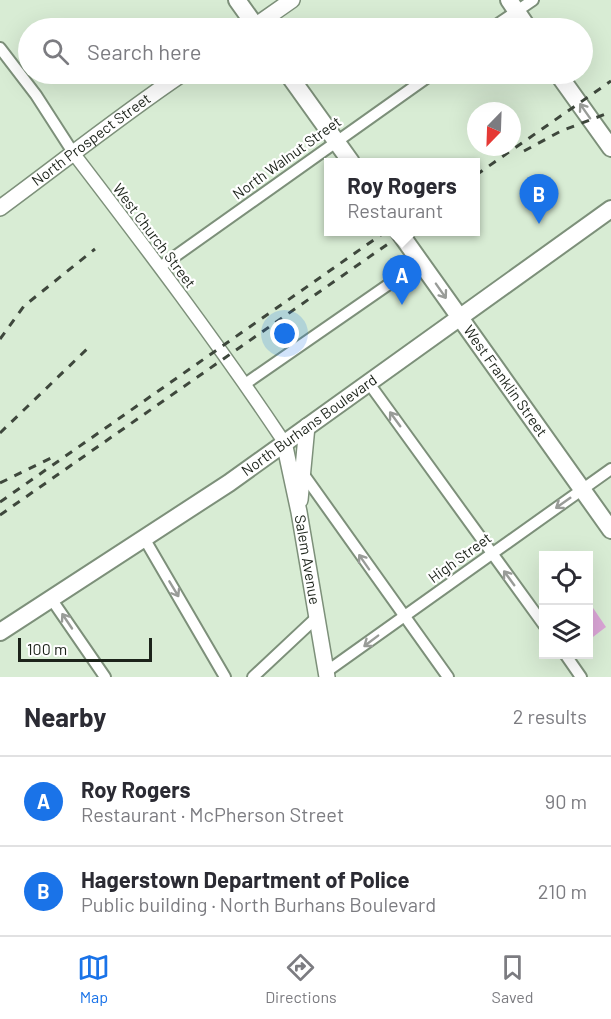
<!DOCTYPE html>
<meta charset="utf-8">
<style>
body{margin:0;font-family:Barlow,sans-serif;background:#f2f2f3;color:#2b2b33}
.controls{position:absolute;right:18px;bottom:18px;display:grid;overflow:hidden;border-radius:0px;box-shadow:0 6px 24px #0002}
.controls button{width:54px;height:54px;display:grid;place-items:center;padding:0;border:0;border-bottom:2px solid #e1e1e2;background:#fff;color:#2b2b33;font:30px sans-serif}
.compass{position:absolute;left:467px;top:102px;width:54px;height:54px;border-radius:50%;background:#fff;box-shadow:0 6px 24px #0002;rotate:203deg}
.scale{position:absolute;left:18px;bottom:15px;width:134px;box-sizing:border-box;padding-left:6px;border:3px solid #1c231a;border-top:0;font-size:16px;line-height:21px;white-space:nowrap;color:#1c231a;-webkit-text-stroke:4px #fff;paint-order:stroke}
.you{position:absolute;left:285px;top:334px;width:21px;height:21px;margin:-15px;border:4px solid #fff;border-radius:50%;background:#1a73e8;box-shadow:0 0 0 9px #1a73e833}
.badge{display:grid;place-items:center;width:39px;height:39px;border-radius:50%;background:#1a73e8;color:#fff;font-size:20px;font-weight:700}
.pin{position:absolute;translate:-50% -50px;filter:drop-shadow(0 2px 3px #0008)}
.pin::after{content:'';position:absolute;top:32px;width:21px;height:18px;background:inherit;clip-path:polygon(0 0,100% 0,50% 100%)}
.popup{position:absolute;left:324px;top:158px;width:156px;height:78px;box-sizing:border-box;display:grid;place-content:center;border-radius:0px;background:#fff;filter:drop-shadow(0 2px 4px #0005);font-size:20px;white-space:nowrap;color:#7c7c81}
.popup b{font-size:22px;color:#2b2b33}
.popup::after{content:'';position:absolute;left:50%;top:100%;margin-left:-12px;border:12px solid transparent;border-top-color:#fff}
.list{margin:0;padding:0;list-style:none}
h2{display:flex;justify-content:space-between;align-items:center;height:78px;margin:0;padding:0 24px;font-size:26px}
h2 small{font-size:20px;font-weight:400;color:#7c7c81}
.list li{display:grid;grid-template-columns:39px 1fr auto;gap:18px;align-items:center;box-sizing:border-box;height:90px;padding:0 24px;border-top:2px solid #e1e1e2}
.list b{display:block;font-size:22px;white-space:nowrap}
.list p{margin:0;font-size:20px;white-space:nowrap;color:#7c7c81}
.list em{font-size:20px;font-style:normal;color:#7c7c81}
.icon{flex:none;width:33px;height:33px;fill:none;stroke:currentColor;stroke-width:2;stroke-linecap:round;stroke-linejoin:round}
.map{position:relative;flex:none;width:611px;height:677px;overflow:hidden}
.search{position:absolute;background:#fff;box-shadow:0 6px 24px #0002;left:18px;right:18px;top:18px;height:66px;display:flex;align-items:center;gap:15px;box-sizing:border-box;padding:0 21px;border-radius:33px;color:#7c7c81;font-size:22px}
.sheet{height:258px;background:#fff}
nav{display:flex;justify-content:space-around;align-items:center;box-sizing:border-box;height:84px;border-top:2px solid #e1e1e2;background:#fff;font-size:16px;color:#7c7c81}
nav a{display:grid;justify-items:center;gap:3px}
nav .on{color:#1a73e8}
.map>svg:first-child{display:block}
</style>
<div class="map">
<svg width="611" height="677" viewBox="0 0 611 677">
<rect width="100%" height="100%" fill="#d8ecd4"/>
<polygon fill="#dba6d7" points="589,602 606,627 589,640 588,640"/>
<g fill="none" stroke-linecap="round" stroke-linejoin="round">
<defs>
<g id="minor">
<polyline points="492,28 533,0"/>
<polyline points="0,48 36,95 74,154"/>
<polyline points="160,267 432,74"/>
<polyline points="368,382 544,625"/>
<polyline points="245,384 421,262"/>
<polyline points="304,475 448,677"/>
<polyline points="144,538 225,677"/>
<polyline points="52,600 105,677"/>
<polyline points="565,654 581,677"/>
<polyline points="326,672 611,469"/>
<polyline points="253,677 316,618"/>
</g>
<path id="tertiary" d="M 74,154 C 146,248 218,343 284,442"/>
<g id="secondary">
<polyline points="252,28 292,0"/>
<path id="s1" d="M 0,208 C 61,163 120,116 182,74"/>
<path id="s2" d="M 284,442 L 299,512 L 327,677"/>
<polyline points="300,500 307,426"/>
</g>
<g id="primary">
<polyline points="237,0 257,28"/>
<polyline points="509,0 528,28"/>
<polyline points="288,74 351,162"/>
<polyline points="558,74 611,148"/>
<path id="s3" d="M 399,232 L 611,530"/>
<path id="s4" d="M 0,632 L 229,483 L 611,209"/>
</g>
</defs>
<use href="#minor" stroke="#7d907a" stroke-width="14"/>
<use href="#tertiary" stroke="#7d907a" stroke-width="15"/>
<use href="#secondary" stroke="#7d907a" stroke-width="18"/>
<use href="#primary" stroke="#7d907a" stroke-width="20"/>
<use href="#minor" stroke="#fff" stroke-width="10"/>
<use href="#tertiary" stroke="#fff" stroke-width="12"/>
<use href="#secondary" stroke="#fff" stroke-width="15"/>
<use href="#primary" stroke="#fff" stroke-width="16"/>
<g stroke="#3e473c" stroke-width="3" stroke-dasharray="8 8" stroke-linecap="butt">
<polyline points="524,151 561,131 611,112"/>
<polyline points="476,175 611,81"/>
<polyline points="0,339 24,306 95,249"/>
<polyline points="0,433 87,349"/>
<polyline points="0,483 51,458"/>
<polyline points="0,502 385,232"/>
<polyline points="0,515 405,232"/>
</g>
</g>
<defs><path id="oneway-shaft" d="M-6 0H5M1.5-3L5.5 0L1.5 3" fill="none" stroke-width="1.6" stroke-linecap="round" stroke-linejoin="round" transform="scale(1.5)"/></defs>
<g stroke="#999c98">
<use href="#oneway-shaft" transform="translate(585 111) rotate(-125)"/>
<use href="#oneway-shaft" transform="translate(441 291) rotate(55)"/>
<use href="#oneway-shaft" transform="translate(395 419) rotate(-126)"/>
<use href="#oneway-shaft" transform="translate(563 503) rotate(145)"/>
<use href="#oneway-shaft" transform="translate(364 562) rotate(-125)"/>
<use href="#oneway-shaft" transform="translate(509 578) rotate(-126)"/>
<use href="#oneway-shaft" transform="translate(174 589) rotate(59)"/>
<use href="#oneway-shaft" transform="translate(67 621) rotate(-124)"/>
<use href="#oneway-shaft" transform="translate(371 641) rotate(143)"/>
</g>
<g text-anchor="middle" stroke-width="4.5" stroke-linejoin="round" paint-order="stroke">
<g font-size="15" fill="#1c231a" stroke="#fff">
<text dy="5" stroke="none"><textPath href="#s1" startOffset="114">North Prospect Street</textPath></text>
<text transform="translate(287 158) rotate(-36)" y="5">North Walnut Street</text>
<text transform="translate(154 236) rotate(53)" y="5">West Church Street</text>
<text dy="5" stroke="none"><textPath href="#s3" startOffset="183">West Franklin Street</textPath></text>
<text dy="5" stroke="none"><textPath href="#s4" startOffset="372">North Burhans Boulevard</textPath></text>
<text transform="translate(460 558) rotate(-36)" y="5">High Street</text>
<text dy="5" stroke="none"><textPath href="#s2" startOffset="120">Salem Avenue</textPath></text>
</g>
</g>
</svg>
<div class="controls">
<button><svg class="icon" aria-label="locate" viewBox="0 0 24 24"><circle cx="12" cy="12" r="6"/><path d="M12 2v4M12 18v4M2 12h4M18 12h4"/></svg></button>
<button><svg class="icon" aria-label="layers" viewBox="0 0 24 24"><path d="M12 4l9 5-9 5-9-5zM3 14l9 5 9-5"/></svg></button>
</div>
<svg class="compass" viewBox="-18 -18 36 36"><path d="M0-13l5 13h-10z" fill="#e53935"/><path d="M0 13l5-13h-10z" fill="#7c7c81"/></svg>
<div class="scale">100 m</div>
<div class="you"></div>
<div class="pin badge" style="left:402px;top:305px">A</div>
<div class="popup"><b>Roy Rogers</b>Restaurant</div>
<div class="pin badge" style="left:539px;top:224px">B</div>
<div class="search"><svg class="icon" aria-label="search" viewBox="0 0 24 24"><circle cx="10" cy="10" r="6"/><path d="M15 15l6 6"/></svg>Search here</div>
</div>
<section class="sheet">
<h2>Nearby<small>2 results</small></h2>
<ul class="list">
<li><span class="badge">A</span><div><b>Roy Rogers</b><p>Restaurant · McPherson Street</p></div><em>90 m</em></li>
<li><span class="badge">B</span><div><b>Hagerstown Department of Police</b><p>Public building · North Burhans Boulevard</p></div><em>210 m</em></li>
</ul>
</section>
<nav>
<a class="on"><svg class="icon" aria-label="map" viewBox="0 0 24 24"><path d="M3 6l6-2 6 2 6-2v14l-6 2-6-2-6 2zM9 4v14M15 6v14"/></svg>Map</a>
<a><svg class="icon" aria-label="directions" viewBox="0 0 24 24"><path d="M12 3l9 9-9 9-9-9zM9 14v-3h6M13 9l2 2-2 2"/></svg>Directions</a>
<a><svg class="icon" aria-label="saved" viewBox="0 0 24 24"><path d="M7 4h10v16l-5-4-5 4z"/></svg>Saved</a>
</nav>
